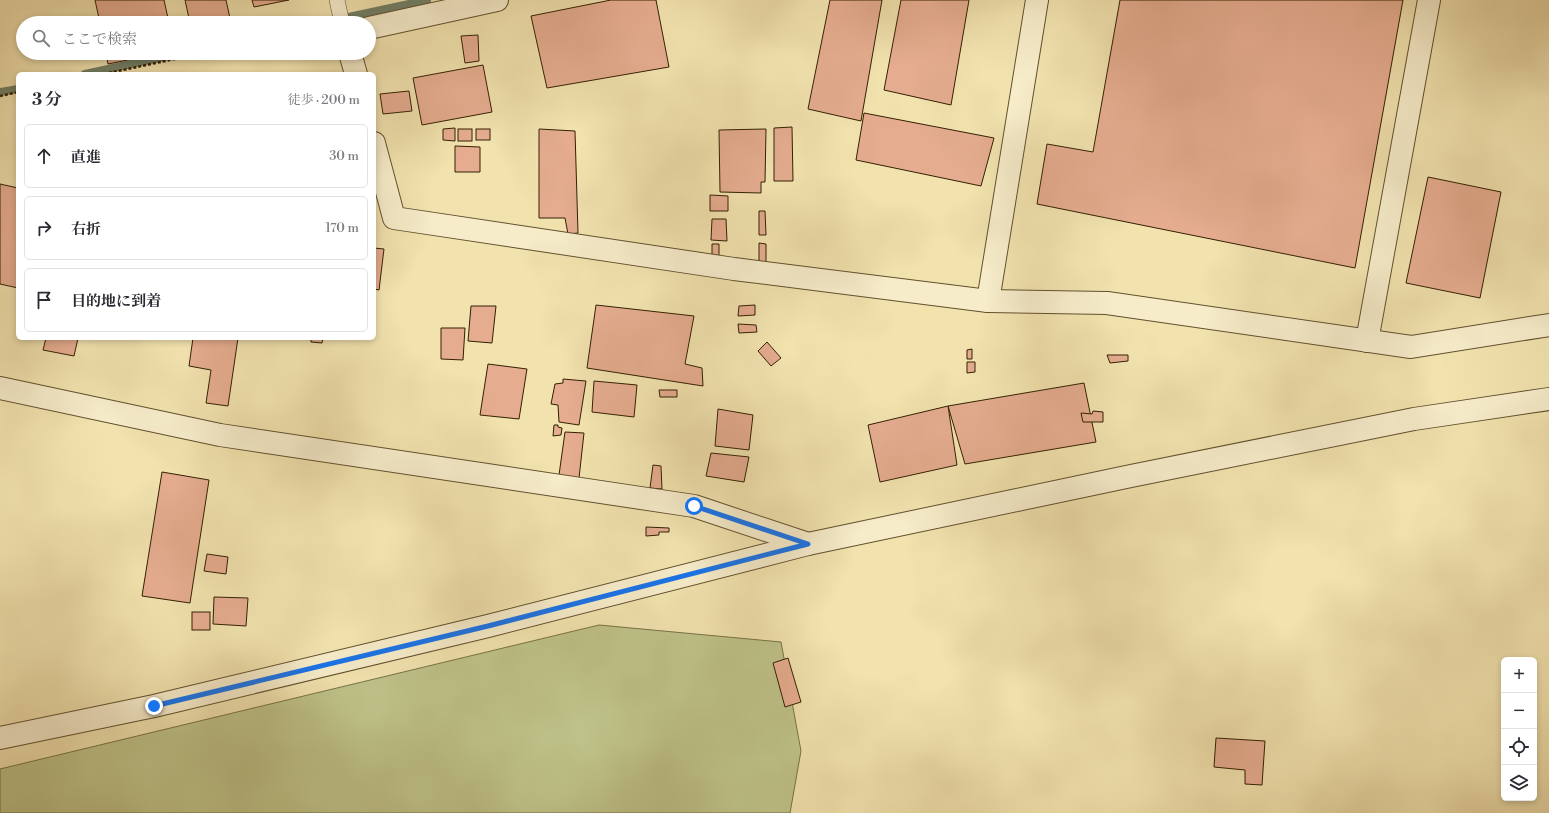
<!DOCTYPE html>
<html lang="ja">
<meta charset="utf-8">
<style>
body{margin:0;font-family:"Libre Bodoni","Noto Serif JP",serif;background:#f2f2f3;color:#2b2b33}
.controls{position:absolute;right:12px;bottom:12px;display:grid;overflow:hidden;border-radius:6px;box-shadow:0 2px 6px #0003}
.controls button{width:36px;height:36px;display:grid;place-items:center;padding:0;border:0;border-bottom:1px solid #e1e1e2;background:#fff;color:#2b2b33;font:20px sans-serif}
.stop{position:absolute;width:12px;height:12px;margin:-9px;border:3px solid #1a73e8;border-radius:50%;background:#fff}
.stop.end{background:#1a73e8;border-color:#fff;box-shadow:0 1px 4px #0008}
.list{margin:0;padding:0;list-style:none}
h2{display:flex;justify-content:space-between;align-items:center;height:52px;margin:0;padding:0 16px;font-size:17px}
h2 small{font-size:13px;font-weight:400;color:#7c7c81}
.list li{display:grid;grid-template-columns:26px 1fr auto;gap:12px;align-items:center;box-sizing:border-box;height:64px;margin:0 8px 8px;padding:0 8px;border:1px solid #e1e1e2;border-radius:6px}
.list b{display:block;font-size:15px;white-space:nowrap}
.list em{font-size:13px;font-style:normal;color:#7c7c81}
.icon{flex:none;width:22px;height:22px;fill:none;stroke:currentColor;stroke-width:2;stroke-linecap:round;stroke-linejoin:round}
.map{position:relative;flex:none;width:1549px;height:813px;overflow:hidden}
.search{position:absolute;background:#fff;box-shadow:0 2px 6px #0003;left:16px;top:16px;width:360px;height:44px;display:flex;align-items:center;gap:10px;box-sizing:border-box;padding:0 14px;border-radius:22px;color:#7c7c81;font-size:15px}
.panel{position:absolute;background:#fff;box-shadow:0 2px 6px #0003;left:16px;top:72px;width:360px;height:268px;border-radius:6px}
.map>svg:first-child{display:block}
</style>
<div class="map">
<svg width="1549" height="813" viewBox="0 0 1549 813">
<rect width="100%" height="100%" fill="#f1e2ae"/>
<filter id="stains"><feTurbulence type="fractalNoise" baseFrequency=".005" numOctaves="4"/><feColorMatrix values="0 0 0 0 .2 0 0 0 0 .09 0 0 0 0 .02 0 0 0 .5 -.17"/></filter>
<radialGradient id="worn" r=".72"><stop offset=".6" stop-color="#630" stop-opacity="0"/><stop offset="1" stop-color="#630" stop-opacity=".3"/></radialGradient>
<polygon fill="#bec288" stroke="#787145" points="599,625 781,642 801,751 790,813 0,813 0,769"/>
<g fill="none" stroke-linecap="round" stroke-linejoin="round">
<g stroke="#717f67" stroke-width="8">
<polyline points="321,23 427,0"/>
<polyline points="85,74 182,53"/>
<polyline points="0,92 18,89"/>
</g>
</g>
<g fill="#e5ac8f" stroke="#332002">
<polygon points="95,0 164,0 169,23 100,23"/>
<polygon points="185,0 226,0 231,23 190,23"/>
<polygon points="252,0 289,0 254,7"/>
<polygon points="611,0 656,0 669,67 547,88 531,16"/>
<polygon points="830,0 882,0 861,121 808,109"/>
<polygon points="901,0 969,0 951,105 884,90"/>
<polygon points="1120,0 1403,0 1355,268 1037,204 1047,144 1093,152"/>
<polygon points="478,35 479,61 465,63 461,36"/>
<polygon points="106,53 162,53 108,64"/>
<polygon points="483,65 492,112 422,125 413,78"/>
<polygon points="409,91 412,111 383,114 380,94"/>
<polygon points="864,113 994,138 981,186 856,160"/>
<polygon points="792,127 793,181 774,181 774,128"/>
<polygon points="455,128 455,141 443,140 443,129"/>
<rect x="458" y="129" width="14" height="12"/>
<rect x="476" y="129" width="14" height="11"/>
<polygon points="539,129 575,131 578,233 568,234 565,218 539,218"/>
<polygon points="766,129 765,182 761,182 761,193 720,192 719,130"/>
<polygon points="455,146 480,147 480,172 455,172"/>
<polygon points="1428,177 1501,192 1480,298 1406,283"/>
<polygon points="0,184 18,188 18,288 0,284"/>
<polygon points="710,195 728,196 728,211 710,211"/>
<polygon points="759,211 765,211 766,235 759,235"/>
<polygon points="712,219 726,219 727,241 711,240"/>
<polygon points="759,243 766,244 766,267 759,266"/>
<polygon points="712,244 719,244 719,260 712,259"/>
<polygon points="374,248 384,249 379,290 374,289"/>
<polygon points="596,305 694,316 685,364 702,368 703,386 587,368"/>
<polygon points="755,305 755,315 738,316 739,306"/>
<polygon points="471,306 496,306 492,343 468,341"/>
<polygon points="738,324 756,325 757,332 739,333"/>
<polygon points="441,328 465,328 463,360 441,359"/>
<polygon points="46,338 78,338 74,356 43,350"/>
<polygon points="193,338 238,338 228,406 206,403 211,370 189,366"/>
<polygon points="311,338 323,338 322,343 311,342"/>
<polygon points="767,342 781,358 771,366 758,351"/>
<polygon points="972,349 972,359 967,359 967,350"/>
<polygon points="1107,355 1128,355 1128,361 1110,363"/>
<polygon points="967,362 975,362 975,372 967,373"/>
<polygon points="488,364 527,369 519,419 480,415"/>
<polygon points="563,379 586,381 579,425 559,422 558,405 551,404 555,384 563,383"/>
<polygon points="594,381 637,385 634,417 592,412"/>
<polygon points="1084,383 1096,442 965,464 948,406"/>
<polygon points="659,390 677,390 677,397 660,397"/>
<polygon points="948,406 957,465 880,482 868,425"/>
<polygon points="718,409 753,415 749,450 715,446"/>
<polygon points="1093,411 1103,412 1103,422 1083,422 1081,413 1092,414"/>
<polygon points="554,425 558,425 558,427 562,428 561,435 553,436"/>
<polygon points="565,432 584,433 579,478 559,475"/>
<polygon points="711,453 749,457 744,482 706,476"/>
<polygon points="653,465 661,466 662,489 650,488"/>
<polygon points="162,472 209,480 190,603 142,596"/>
<polygon points="646,527 669,528 669,532 659,532 659,535 646,536"/>
<polygon points="207,554 228,557 226,574 204,571"/>
<polygon points="214,597 248,598 246,626 213,624"/>
<rect x="192" y="612" width="18" height="18"/>
<polygon points="788,658 801,702 785,707 773,663"/>
<polygon points="1216,738 1265,741 1262,785 1245,784 1245,770 1214,767"/>
</g>
<g fill="none" stroke-linecap="round" stroke-linejoin="round">
<defs>
<polyline id="service" points="337,0 342,23"/>
<g id="minor">
<polyline points="369,28 497,0"/>
<polyline points="350,53 356,74"/>
<polyline points="374,143 394,218 734,269 988,301 1107,303 1411,347 1549,325"/>
<polyline points="988,301 1037,0"/>
<polyline points="1367,341 1429,0"/>
<polyline points="0,388 220,435 694,506 808,544"/>
</g>
<polyline id="tertiary" points="0,738 154,706 488,626 808,544 1131,476 1414,419 1549,399"/>
</defs>
<use href="#service" stroke="#62502d" stroke-width="16"/>
<use href="#minor" stroke="#62502d" stroke-width="24"/>
<use href="#tertiary" stroke="#62502d" stroke-width="24"/>
<g stroke="#332002" stroke-width="2.5" stroke-dasharray="3 2" stroke-linecap="butt">
<polyline points="104,74 203,53"/>
<polyline points="0,96 18,92"/>
</g>
<use href="#service" stroke="#f6ecca" stroke-width="15"/>
<use href="#minor" stroke="#f6ecca" stroke-width="22"/>
<use href="#tertiary" stroke="#f6ecca" stroke-width="22"/>
</g>
<g fill="none" stroke-linecap="round" stroke-linejoin="round">
<polyline stroke="#1a73e8" stroke-width="5" points="154,706 488,626 808,544 694,506"/>
</g>
<rect width="100%" height="100%" filter="url(#stains)"/>
<rect width="100%" height="100%" fill="url(#worn)"/>
</svg>
<div class="controls">
<button>+</button>
<button>−</button>
<button><svg class="icon" aria-label="locate" viewBox="0 0 24 24"><circle cx="12" cy="12" r="6"/><path d="M12 2v4M12 18v4M2 12h4M18 12h4"/></svg></button>
<button><svg class="icon" aria-label="layers" viewBox="0 0 24 24"><path d="M12 4l9 5-9 5-9-5zM3 14l9 5 9-5"/></svg></button>
</div>
<div class="stop" style="left:694px;top:506px"></div>
<div class="stop end" style="left:154px;top:706px"></div>
<div class="search"><svg class="icon" aria-label="search" viewBox="0 0 24 24"><circle cx="10" cy="10" r="6"/><path d="M15 15l6 6"/></svg>ここで検索</div>
<section class="panel">
<h2>3 分<small>徒歩 · 200 m</small></h2>
<ul class="list">
<li><svg class="icon" aria-label="ahead" viewBox="0 0 24 24"><path d="M12 20V5M6 11l6-6 6 6"/></svg><div><b>直進</b></div><em>30 m</em></li>
<li><svg class="icon" aria-label="right" viewBox="0 0 24 24"><path d="M7 20v-9h11M14 6l5 5-5 5"/></svg><div><b>右折</b></div><em>170 m</em></li>
<li><svg class="icon" aria-label="arrive" viewBox="0 0 24 24"><path d="M6 21V4h12l-3 4 3 4H6"/></svg><div><b>目的地に到着</b></div></li>
</ul>
</section>
</div>
